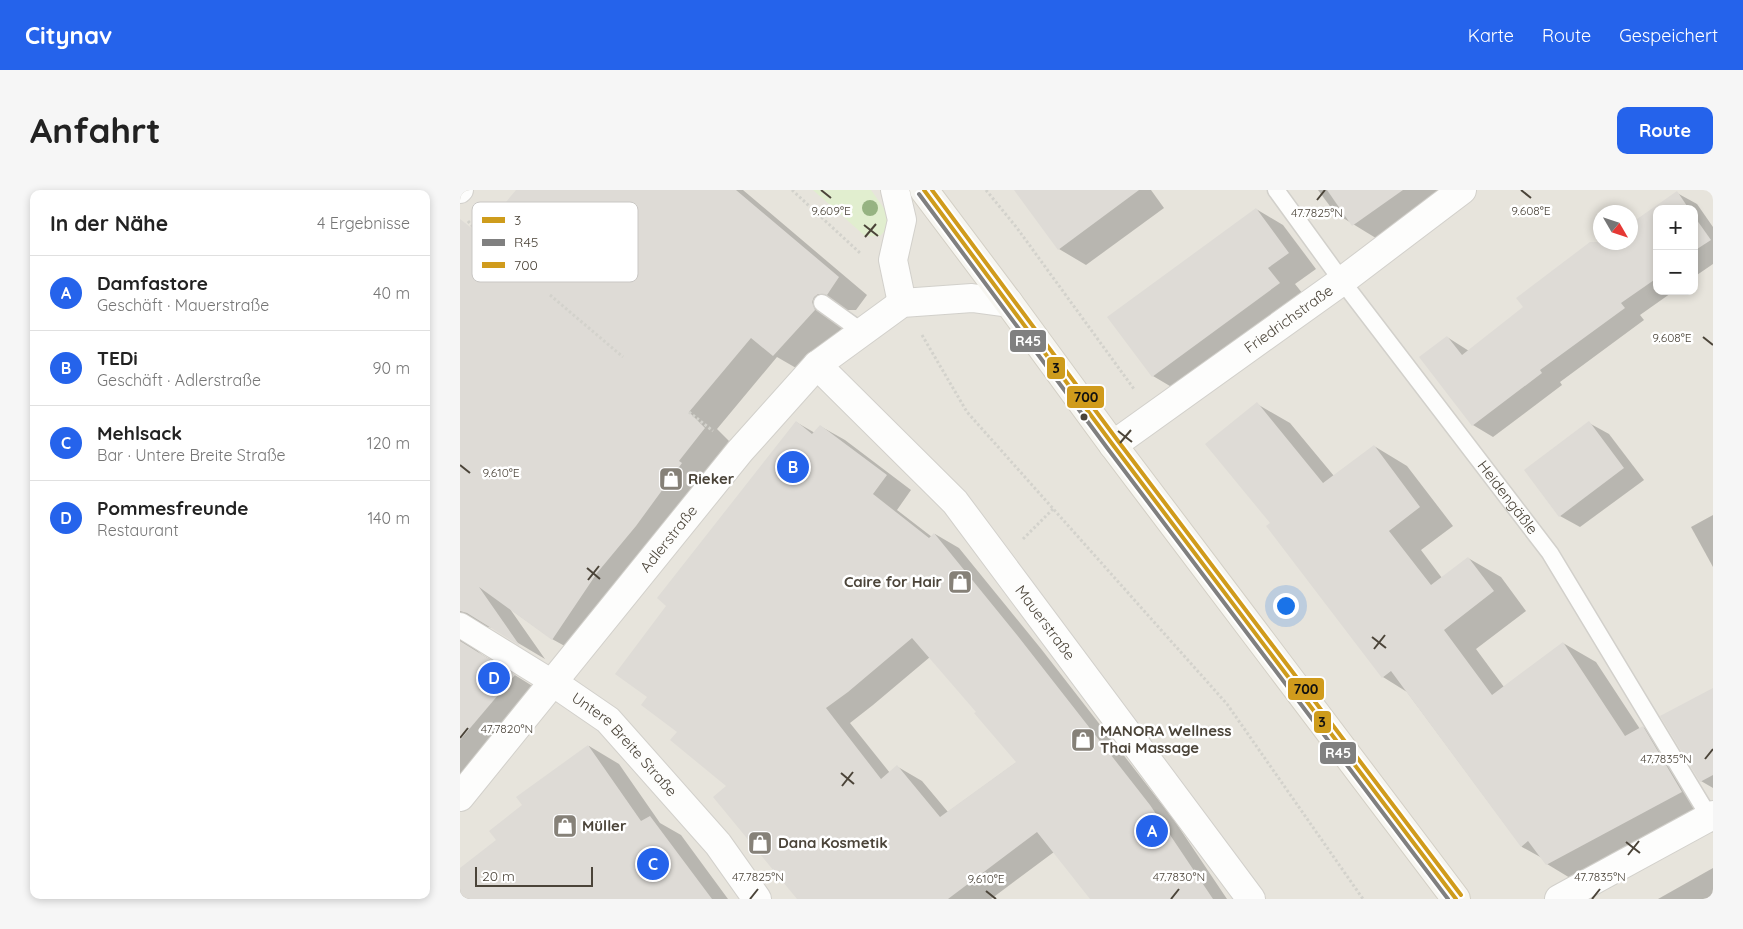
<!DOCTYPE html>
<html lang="de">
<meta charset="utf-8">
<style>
body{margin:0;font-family:Quicksand,sans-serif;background:#f6f6f6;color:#222}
.controls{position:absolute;right:15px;top:15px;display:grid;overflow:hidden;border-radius:10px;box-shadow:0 2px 8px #0003}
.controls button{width:45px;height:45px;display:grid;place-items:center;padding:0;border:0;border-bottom:1px solid #e0e0e0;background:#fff;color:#222;font:25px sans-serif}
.compass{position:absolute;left:1133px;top:15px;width:45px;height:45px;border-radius:50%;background:#fff;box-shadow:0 2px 8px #0003;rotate:129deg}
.scale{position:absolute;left:15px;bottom:12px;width:118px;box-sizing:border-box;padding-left:5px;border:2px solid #4b4439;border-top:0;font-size:14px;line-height:18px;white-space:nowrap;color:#4b4439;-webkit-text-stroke:4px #fff;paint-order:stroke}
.you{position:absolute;left:825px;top:415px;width:18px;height:18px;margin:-12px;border:4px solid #fff;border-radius:50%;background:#1a73e8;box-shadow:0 0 0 8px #1a73e833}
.badge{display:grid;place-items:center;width:32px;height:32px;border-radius:50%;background:#2563eb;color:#fff;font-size:16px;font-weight:700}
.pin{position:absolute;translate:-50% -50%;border:2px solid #fff;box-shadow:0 1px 5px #0006}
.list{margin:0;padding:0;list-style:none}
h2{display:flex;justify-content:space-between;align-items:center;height:65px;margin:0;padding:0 20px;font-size:21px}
h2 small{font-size:16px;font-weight:400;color:#767676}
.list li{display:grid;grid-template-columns:32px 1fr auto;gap:15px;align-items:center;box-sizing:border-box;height:75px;padding:0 20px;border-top:1px solid #e0e0e0}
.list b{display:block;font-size:19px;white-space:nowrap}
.list p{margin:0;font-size:16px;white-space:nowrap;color:#767676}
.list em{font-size:16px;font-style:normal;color:#767676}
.map{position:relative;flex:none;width:1253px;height:709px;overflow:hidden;border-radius:10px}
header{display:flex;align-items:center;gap:30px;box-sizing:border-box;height:70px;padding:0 25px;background:#2563eb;color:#fff}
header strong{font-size:24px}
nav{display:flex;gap:28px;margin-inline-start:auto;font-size:18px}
.intro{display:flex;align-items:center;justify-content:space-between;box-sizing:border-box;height:120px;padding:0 30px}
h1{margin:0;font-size:35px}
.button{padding:12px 22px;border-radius:10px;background:#2563eb;color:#fff;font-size:18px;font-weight:700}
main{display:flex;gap:30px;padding:0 30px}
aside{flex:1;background:#fff;border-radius:10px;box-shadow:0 2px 8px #0003}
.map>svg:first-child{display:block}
</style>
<header>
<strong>Citynav</strong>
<nav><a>Karte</a><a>Route</a><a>Gespeichert</a></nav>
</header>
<div class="intro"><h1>Anfahrt</h1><a class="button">Route</a></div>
<main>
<aside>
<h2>In der Nähe<small>4 Ergebnisse</small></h2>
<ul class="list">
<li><span class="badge">A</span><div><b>Damfastore</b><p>Geschäft · Mauerstraße</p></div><em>40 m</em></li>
<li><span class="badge">B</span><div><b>TEDi</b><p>Geschäft · Adlerstraße</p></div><em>90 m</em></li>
<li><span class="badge">C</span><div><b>Mehlsack</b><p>Bar · Untere Breite Straße</p></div><em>120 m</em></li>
<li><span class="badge">D</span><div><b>Pommesfreunde</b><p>Restaurant</p></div><em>140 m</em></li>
</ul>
</aside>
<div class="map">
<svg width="1253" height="709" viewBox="0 0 1253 709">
<rect width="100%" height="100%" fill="#f4f2ee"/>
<path fill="#e7e4dc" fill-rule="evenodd" d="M 0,0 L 1253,0 L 1253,709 L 0,709 ZM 1197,19 L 1234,19 L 1234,101 L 1197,101 ZM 1140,22 L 1170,22 L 1170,52 L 1140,52 Z"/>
<polygon fill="#e1eecf" points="353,0 411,0 428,24 428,38 420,46 405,46"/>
<g fill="#0003" fill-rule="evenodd">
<polygon points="58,0 283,0 407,105 396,120 388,120 383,123 383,137 343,182 317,167 257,239 273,255 121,465 92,449 50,419 85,469 33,438 29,437 22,439 15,452 17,460 21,464 82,502 0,608 0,56 12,40 20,44"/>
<polygon points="556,0 691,0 704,18 626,75 599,59"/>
<polygon points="858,0 989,0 919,50 875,23"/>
<polygon points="1217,3 1237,14 1253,37 1253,74 1234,87 1234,19 1197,19 1197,101 1214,101 1180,125 1184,130 1100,192 1102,195 1033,247 1013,235 961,167 987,147 1009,161 1065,117 1170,52 1170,35"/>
<polygon points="796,19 823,35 856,79 835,94 847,109 720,202 693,186"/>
<polygon points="797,214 830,233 874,286 914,256 947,276 993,336 961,360 982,388 1008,368 1041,387 1066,421 1016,459 1044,497 1103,453 1136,472 1180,539 1183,537 1216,556 1253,618 1120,694 1087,674 1082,668 1062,657 947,502 923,487 811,334"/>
<path d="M 336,232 L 355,243 L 360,236 L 385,250 L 451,300 L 437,320 L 472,347 L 475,344 L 499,358 L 582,460 L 714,630 L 767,709 L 632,709 L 594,662 L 531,709 L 338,709 L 268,596 L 189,507 L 208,416 ZM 470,467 L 518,522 L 557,572 L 488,622 L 462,591 L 438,577 L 430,583 L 390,533 L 413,515 Z"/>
<polygon points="1129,233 1149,244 1184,290 1120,337 1100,326"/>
<polygon points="1253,325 1253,377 1231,337"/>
<polygon points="1253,499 1253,598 1241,591 1202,527"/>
<polygon points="129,556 159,574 200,633 221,645 268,709 0,709 0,694 38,650 64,615"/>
<polygon points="1253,678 1253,709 1198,709"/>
</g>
<g fill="#dedbd6" fill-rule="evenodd">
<polygon points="56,0 276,0 379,87 367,105 358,104 354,107 352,112 355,120 313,166 291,148 229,222 245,238 219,271 222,273 176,336 137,383 92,450 19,397 60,456 7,423 0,421 0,29 19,44"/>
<polygon points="554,0 679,0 598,60"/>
<polygon points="867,0 943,0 892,36"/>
<polygon points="1217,1 1229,19 1197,19 1197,88 1161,113 1165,118 1080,180 1082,183 1012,236 959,167 987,146 1002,165 1063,117 1056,108 1130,52 1170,52 1170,34"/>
<polygon points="796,18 829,63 808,78 820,93 692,187 647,127"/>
<polygon points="1234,26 1251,50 1234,61"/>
<polygon points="797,212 863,293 914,255 960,317 929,341 971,395 1008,367 1034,401 984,440 1032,505 1103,452 1165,546 1183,536 1222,602 1086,675 1068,651 1061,657 931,481 922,488 806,336 810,333 745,254"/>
<path d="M 336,231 L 352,244 L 360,235 L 427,285 L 413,304 L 469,348 L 474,343 L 557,445 L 690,615 L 753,709 L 630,709 L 577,642 L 488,709 L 337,709 L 253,607 L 266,596 L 210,550 L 217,542 L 181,515 L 187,507 L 155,484 L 206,416 L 197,408 ZM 452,448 L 516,522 L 514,523 L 556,572 L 480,627 L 437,575 L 421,589 L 366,518 L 388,502 Z"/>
<polygon points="1129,231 1164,278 1099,327 1064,280"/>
<polygon points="0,451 55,485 0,550"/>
<polygon points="1253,498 1253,585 1240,592 1200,526"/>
<polygon points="128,555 181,631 190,626 252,709 0,709 0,678 36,650 29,641 62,615 56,607"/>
</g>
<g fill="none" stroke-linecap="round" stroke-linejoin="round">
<defs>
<g id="service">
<path id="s1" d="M 816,0 L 882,91 L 1090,363 L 1253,633"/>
<polyline points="362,113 401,141"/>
</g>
<g id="pedestrian">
<polyline points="0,1 1,0"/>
<polyline points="0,435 94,493"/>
</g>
<g id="minor">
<polyline points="435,0 442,30 433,70 442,113"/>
<path id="s2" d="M 357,175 L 495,312 L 791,709"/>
<path id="s3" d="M 653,255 L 882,91 L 1002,0"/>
<path id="s4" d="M 94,493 L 148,530 L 258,654 L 297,709"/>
<path id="s5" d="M 0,607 L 280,261 L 357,175 L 442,113 L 512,108 L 549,113"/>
<polyline points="1099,709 1253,625"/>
</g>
<polyline id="secondary" points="464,0 549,113 653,255 996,709"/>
</defs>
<use href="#service" stroke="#d2d0cb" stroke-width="19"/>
<use href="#pedestrian" stroke="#d2d0cb" stroke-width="26"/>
<use href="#minor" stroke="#d2d0cb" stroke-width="30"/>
<use href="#secondary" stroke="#d3cfc5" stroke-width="30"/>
<g stroke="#d3d2cc" stroke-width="3" stroke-dasharray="2.5 2.5" stroke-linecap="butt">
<polyline points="332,0 400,63"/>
<polyline points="526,0 557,38 674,199"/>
<polyline points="8,31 19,44"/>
<polyline points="90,105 163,167"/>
<polyline points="462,145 507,222 767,514 903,709"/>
<polyline points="229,222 253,241"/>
<polyline points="563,349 593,319"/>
</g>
<use href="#service" stroke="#fdfdfc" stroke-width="16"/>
<use href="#pedestrian" stroke="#fdfdfc" stroke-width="24"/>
<use href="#minor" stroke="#fdfdfc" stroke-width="28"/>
<use href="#secondary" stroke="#f7f6f1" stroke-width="28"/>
<defs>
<polyline id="bus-1" points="464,0 653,255 996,709"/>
<polyline id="bus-2" points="459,4 648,259 988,709"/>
<polyline id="bus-3" points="472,0 658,251 1001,705"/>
</defs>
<use href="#bus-1" stroke="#fff" stroke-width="8"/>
<use href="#bus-2" stroke="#fff" stroke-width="8"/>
<use href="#bus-3" stroke="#fff" stroke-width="8"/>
<use href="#bus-1" stroke="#ce9c1c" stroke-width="4"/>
<use href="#bus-2" stroke="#808080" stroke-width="4"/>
<use href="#bus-3" stroke="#d09b1c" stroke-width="4"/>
</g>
<circle fill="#96b382" cx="410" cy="18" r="8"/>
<path fill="none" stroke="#4b4439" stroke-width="2" d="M 361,0 L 371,8M 1061,0 L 1071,8M 857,10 L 865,0M 404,35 L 418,46M 405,47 L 416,34M 1243,147 L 1253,155M 658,241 L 672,252M 660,253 L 671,240M 0,275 L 10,283M 127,378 L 140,389M 128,390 L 139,376M 912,447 L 926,458M 914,459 L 925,445M 0,548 L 8,538M 1245,569 L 1253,559M 381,583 L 394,594M 382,596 L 393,582M 1166,652 L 1180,663M 1168,665 L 1179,651M 526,701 L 536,709M 290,709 L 298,699M 711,709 L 719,699M 1132,709 L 1140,699"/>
<defs>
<symbol id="shop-square" viewBox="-11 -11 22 22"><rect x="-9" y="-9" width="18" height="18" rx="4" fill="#868178" stroke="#fff"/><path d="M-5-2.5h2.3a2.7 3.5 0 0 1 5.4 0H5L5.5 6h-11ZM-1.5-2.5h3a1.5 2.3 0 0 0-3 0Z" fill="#fff"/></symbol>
</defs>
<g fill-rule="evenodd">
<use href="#shop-square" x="197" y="275" width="28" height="28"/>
<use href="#shop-square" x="486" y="378" width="28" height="28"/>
<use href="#shop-square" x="609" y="536" width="28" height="28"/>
<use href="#shop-square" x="91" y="622" width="28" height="28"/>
<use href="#shop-square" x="286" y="639" width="28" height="28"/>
</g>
<circle fill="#4b4439" stroke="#fff" stroke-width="2" cx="624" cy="227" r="4.5"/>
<g text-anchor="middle" stroke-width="5" stroke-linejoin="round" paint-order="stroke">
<g font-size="15" fill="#4b4439" stroke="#fff">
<text dy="5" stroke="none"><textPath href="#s3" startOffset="216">Friedrichstraße</textPath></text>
<text dy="5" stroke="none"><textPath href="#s1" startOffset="385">Heidengäßle</textPath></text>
<text dy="5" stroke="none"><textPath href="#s5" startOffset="332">Adlerstraße</textPath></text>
<text dy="5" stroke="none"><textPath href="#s2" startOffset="345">Mauerstraße</textPath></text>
<text dy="5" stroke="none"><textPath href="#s4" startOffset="94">Untere Breite Straße</textPath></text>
</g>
<g font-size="15" font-weight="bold" fill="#4b4439" stroke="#fff" text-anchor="start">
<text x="228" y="294">Rieker</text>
<text x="482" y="397" text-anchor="end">Caire for Hair</text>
<text x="640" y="546">MANORA Wellness<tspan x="640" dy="17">Thai Massage</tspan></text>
<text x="122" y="641">Müller</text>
<text x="318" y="658">Dana Kosmetik</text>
</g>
</g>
<rect x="12" y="12" width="166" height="80" rx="8" fill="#fff" stroke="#c9c7c4" stroke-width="1"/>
<rect x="22" y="27" width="23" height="6" fill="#ce9c1c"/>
<rect x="22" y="49" width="23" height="7" fill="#808080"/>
<rect x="22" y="72" width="23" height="6" fill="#d09b1c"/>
<g font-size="14" fill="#4b4439">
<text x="54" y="35">3</text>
<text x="54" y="57">R45</text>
<text x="54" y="80">700</text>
</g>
<g font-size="12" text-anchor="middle" fill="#4b4439" stroke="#fff" stroke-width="5" stroke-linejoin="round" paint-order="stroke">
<text x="371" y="25">9.609°E</text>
<text x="1071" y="25">9.608°E</text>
<text x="857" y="27">47.7825°N</text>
<text x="1212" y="152">9.608°E</text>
<text x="41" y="287">9.610°E</text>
<text x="47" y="543">47.7820°N</text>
<text x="1206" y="573">47.7835°N</text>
<text x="298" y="691">47.7825°N</text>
<text x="719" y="691">47.7830°N</text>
<text x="1140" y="691">47.7835°N</text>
<text x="526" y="693">9.610°E</text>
</g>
<g stroke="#fff" stroke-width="2">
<rect x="549" y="139" width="38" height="24" rx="5" fill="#808080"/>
<rect x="586" y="166" width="20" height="24" rx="5" fill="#ce9c1c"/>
<rect x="606" y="195" width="39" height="24" rx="5" fill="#d09b1c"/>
<rect x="827" y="487" width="38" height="24" rx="5" fill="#d09b1c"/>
<rect x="853" y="520" width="19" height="24" rx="5" fill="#ce9c1c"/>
<rect x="859" y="551" width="38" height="24" rx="5" fill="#808080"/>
</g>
<g font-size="14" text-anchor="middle" font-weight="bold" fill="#fff">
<text x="568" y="156">R45</text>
<text x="878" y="568">R45</text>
</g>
<g font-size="14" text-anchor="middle" font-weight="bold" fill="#111">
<text x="596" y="183">3</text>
<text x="626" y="212">700</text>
<text x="846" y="504">700</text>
<text x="862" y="537">3</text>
</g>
</svg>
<div class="controls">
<button>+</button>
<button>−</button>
</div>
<svg class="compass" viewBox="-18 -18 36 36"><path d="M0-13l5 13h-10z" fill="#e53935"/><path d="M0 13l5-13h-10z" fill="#767676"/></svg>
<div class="scale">20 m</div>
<div class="you"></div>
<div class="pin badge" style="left:692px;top:641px">A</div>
<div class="pin badge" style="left:333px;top:277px">B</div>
<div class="pin badge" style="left:193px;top:674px">C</div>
<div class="pin badge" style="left:34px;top:488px">D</div>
</div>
</main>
